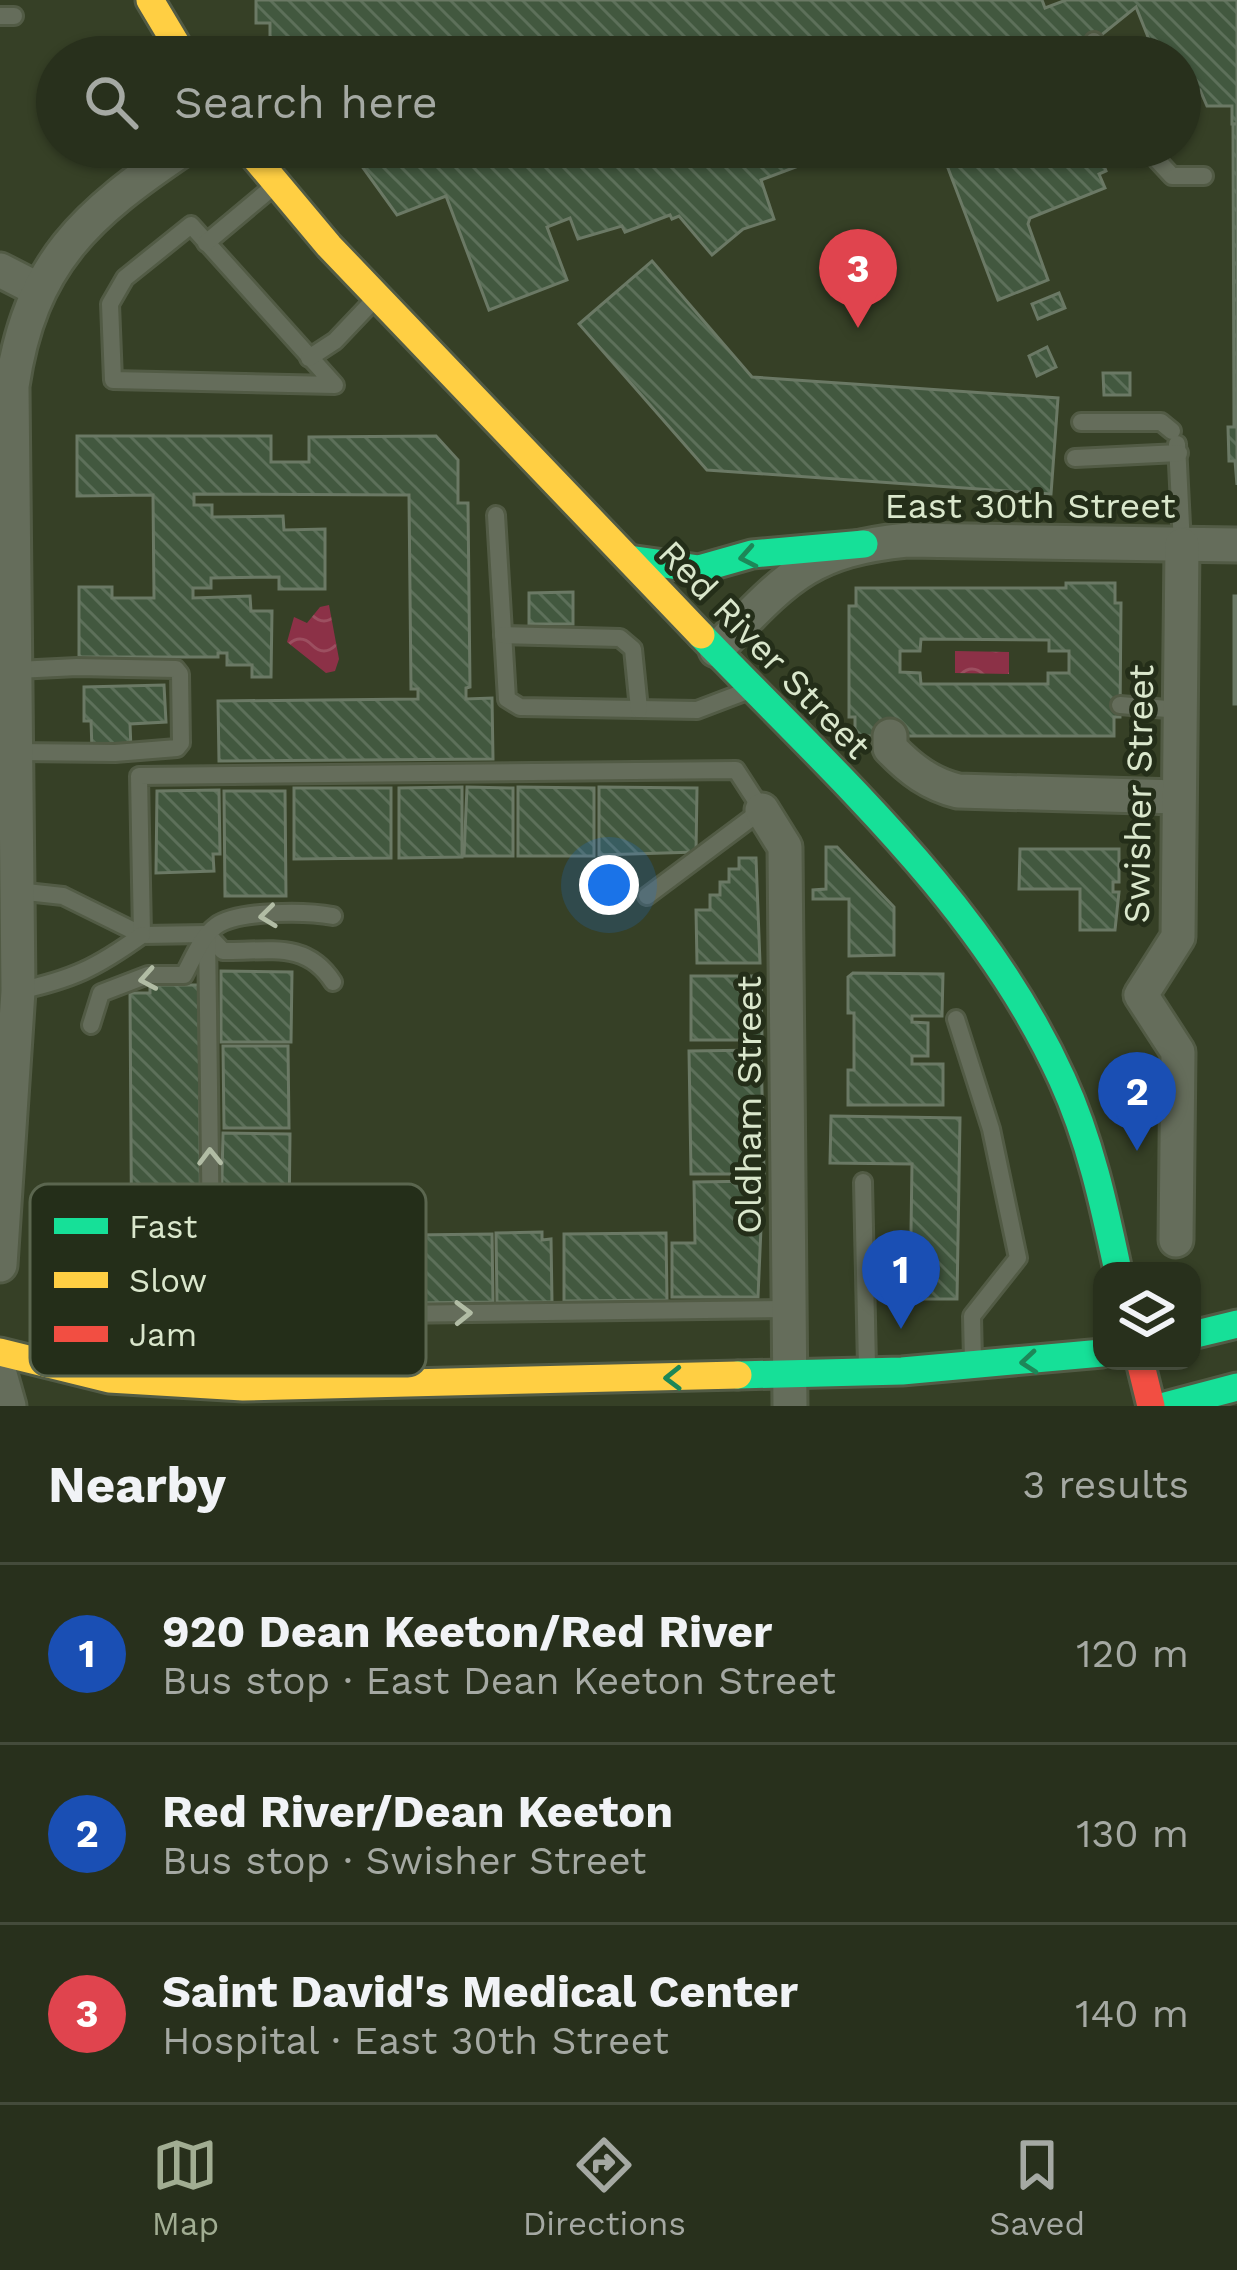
<!DOCTYPE html>
<meta charset="utf-8">
<style>
body{margin:0;font-family:"Work Sans",sans-serif;background:#343c29;color:#f1f3f6}
.controls{position:absolute;right:36px;bottom:36px;display:grid;overflow:hidden;border-radius:24px;box-shadow:0 3px 9px #0004}
.controls button{width:108px;height:108px;display:grid;place-items:center;padding:0;border:0;border-bottom:3px solid #444b3b;background:#28301c;color:#f1f3f6;font:60px sans-serif}
.you{position:absolute;left:609px;top:885px;width:42px;height:42px;margin:-30px;border:9px solid #fff;border-radius:50%;background:#1a73e8;box-shadow:0 0 0 18px #1a73e833}
.badge{display:grid;place-items:center;width:78px;height:78px;border-radius:50%;background:#a1ad92;color:#fff;font-size:39px;font-weight:700}
.pin{position:absolute;translate:-50% -99px;filter:drop-shadow(0 3px 6px #0008)}
.pin::after{content:'';position:absolute;top:63px;width:42px;height:36px;background:inherit;clip-path:polygon(0 0,100% 0,50% 100%)}
.list{margin:0;padding:0;list-style:none}
h2{display:flex;justify-content:space-between;align-items:center;height:156px;margin:0;padding:0 48px;font-size:51px}
h2 small{font-size:39px;font-weight:400;color:#a5a9a3}
.list li{display:grid;grid-template-columns:78px 1fr auto;gap:36px;align-items:center;box-sizing:border-box;height:180px;padding:0 48px;border-top:3px solid #444b3b}
.list b{display:block;font-size:45px;white-space:nowrap}
.list p{margin:0;font-size:39px;white-space:nowrap;color:#a5a9a3}
.list em{font-size:39px;font-style:normal;color:#a5a9a3}
.icon{flex:none;width:66px;height:66px;fill:none;stroke:currentColor;stroke-width:2;stroke-linecap:round;stroke-linejoin:round}
.map{position:relative;flex:none;width:1237px;height:1406px;overflow:hidden}
.search{position:absolute;background:#28301c;box-shadow:0 3px 9px #0004;left:36px;right:36px;top:36px;height:132px;display:flex;align-items:center;gap:30px;box-sizing:border-box;padding:0 42px;border-radius:66px;color:#a5a9a3;font-size:45px}
.sheet{height:696px;background:#28301c}
nav{display:flex;justify-content:space-around;align-items:center;box-sizing:border-box;height:168px;border-top:3px solid #444b3b;background:#28301c;font-size:33px;color:#a5a9a3}
nav a{display:grid;justify-items:center;gap:6px}
nav .on{color:#a1ad92}
.map>svg:first-child{display:block}
</style>
<div class="map">
<svg width="1237" height="1406" viewBox="0 0 1237 1406">
<defs>
<pattern id="water-waves" width="16" height="10" patternUnits="userSpaceOnUse" patternTransform="scale(3)"><rect width="16" height="10" fill="#8c3147"/><path d="M0 5q4-4 8 0t8 0" fill="none" stroke="#9c4f60"/></pattern>
<pattern id="building-back-hatch" width="6" height="6" patternUnits="userSpaceOnUse" patternTransform="scale(3)"><rect width="6" height="6" fill="#42583f"/><path d="M-1 5l2 2M0 0l6 6M5-1l2 2" fill="none" stroke="#5d705a"/></pattern>
</defs>
<rect width="100%" height="100%" fill="#364026"/>
<g fill="url(#water-waves)">
<polygon points="329,605 339,659 335,671 326,673 287,642 294,617 307,623 320,607"/>
<polygon points="955,651 1009,652 1009,674 955,673"/>
</g>
<g fill="url(#building-back-hatch)" stroke="#6b7965" stroke-width="3" fill-rule="evenodd">
<polygon points="256,0 1042,0 1045,8 1066,0 1237,0 1237,124 1232,124 1232,106 1207,106 1200,90 1180,90 1180,57 1156,57 1136,7 1094,41 1062,53 1063,57 278,57 270,45 270,23 256,23"/>
<polygon points="1233,124 1237,124 1237,485 1235,461 1229,461 1228,427 1234,427"/>
<polygon points="348,147 849,147 761,180 774,219 743,229 712,255 679,216 672,219 670,215 625,232 622,226 578,239 570,218 547,227 567,280 489,310 446,196 397,215"/>
<polygon points="940,147 1097,147 1106,171 1099,174 1105,188 1030,218 1028,224 1048,280 998,300"/>
<polygon points="652,261 752,377 1058,398 1051,494 707,470 579,324"/>
<polygon points="1059,293 1065,308 1038,319 1032,304"/>
<polygon points="1047,347 1056,367 1037,376 1029,356"/>
<polygon points="1103,373 1130,373 1130,395 1104,395"/>
<polygon points="77,436 271,436 271,462 309,462 309,437 436,436 458,460 458,503 468,503 470,687 466,688 466,699 492,698 493,759 219,761 218,701 418,699 418,689 411,689 409,495 194,494 194,505 212,505 212,517 283,516 284,530 325,529 325,589 279,589 279,577 211,578 211,588 193,588 193,598 250,596 251,611 272,611 271,677 252,677 252,665 227,665 227,653 218,653 218,657 79,657 79,587 112,587 112,598 154,598 153,495 77,496"/>
<path d="M 1066,583 L 1115,583 L 1115,603 L 1121,603 L 1120,717 L 1114,717 L 1114,736 L 855,736 L 855,717 L 849,717 L 849,606 L 856,606 L 856,588 L 1066,588 ZM 921,639 L 1049,640 L 1049,651 L 1069,651 L 1069,673 L 1048,673 L 1048,684 L 921,684 L 920,673 L 900,672 L 900,651 L 920,651 Z"/>
<polygon points="573,592 573,624 529,624 529,593"/>
<rect x="1234" y="596" width="3" height="108"/>
<polygon points="164,685 166,722 130,724 131,749 92,750 91,721 84,721 84,687"/>
<polygon points="462,787 462,857 399,858 399,788"/>
<polygon points="467,787 513,788 513,856 464,856"/>
<polygon points="518,787 594,788 594,856 518,856"/>
<polygon points="599,787 697,788 696,852 599,855"/>
<polygon points="294,788 391,788 391,858 294,859"/>
<polygon points="219,790 220,854 213,854 214,871 156,873 157,791"/>
<polygon points="224,791 285,791 286,896 225,896"/>
<polygon points="826,847 837,847 894,907 894,955 849,956 849,899 813,899 813,890 826,889"/>
<polygon points="1020,849 1119,849 1119,882 1113,882 1113,892 1119,892 1115,930 1080,930 1080,889 1019,889"/>
<polygon points="739,858 756,858 760,963 697,963 696,910 710,910 710,895 720,895 720,882 729,882 729,869 739,869"/>
<polygon points="221,971 292,972 291,1042 221,1042"/>
<polygon points="853,973 943,974 942,1016 912,1016 912,1022 928,1023 928,1056 912,1056 912,1064 943,1064 943,1105 848,1105 848,1070 854,1070 854,1013 848,1013 848,977"/>
<polygon points="691,976 761,976 762,1040 691,1040"/>
<polygon points="150,985 199,985 201,1294 168,1294 168,1307 140,1307 140,1295 132,1295 130,993 150,993"/>
<polygon points="223,1046 288,1046 289,1128 224,1128"/>
<polygon points="761,1050 764,1174 691,1174 689,1051"/>
<polygon points="831,1116 960,1118 957,1299 910,1299 912,1164 830,1163"/>
<polygon points="223,1133 290,1134 289,1221 221,1219"/>
<polygon points="763,1181 758,1297 672,1297 672,1243 695,1243 694,1182"/>
<polygon points="542,1232 542,1240 551,1239 552,1302 497,1302 496,1233"/>
<polygon points="666,1233 667,1300 564,1301 564,1234"/>
<polygon points="492,1234 493,1302 415,1303 414,1235"/>
</g>
<g fill="none" stroke-linecap="round" stroke-linejoin="round">
<defs>
<g id="lane">
<polyline points="0,16 14,16"/>
<polyline points="1094,41 1099,57"/>
<polyline points="1145,147 1172,176 1204,176"/>
<polygon points="191,225 335,385 113,380 110,304 125,278"/>
<polyline points="206,243 274,186"/>
<polyline points="309,358 335,341 373,301"/>
<polyline points="1081,422 1161,422 1172,431"/>
<polyline points="1177,444 1182,545"/>
<polyline points="1075,458 1179,453"/>
<polyline points="496,515 507,699 520,707 697,710 747,691"/>
<polyline points="503,635 620,638 633,649 639,709"/>
<polyline points="1120,705 1179,710"/>
<polyline points="17,752 115,753 177,748 181,743 180,674 176,669 77,667 17,670"/>
<path d="M 17,891 L 63,896 L 142,935 L 207,934 L 223,951 C 268,952 306,940 333,982"/>
<polyline points="207,934 212,1316"/>
<polyline points="142,935 139,776 736,770 762,810 647,896"/>
<path d="M 18,991 C 73,979 96,968 142,935"/>
<polyline points="956,1019 991,1129 1018,1258 972,1316 973,1361"/>
<path d="M 91,1025 L 101,993 L 148,975 L 184,975 C 193,959 201,937 216,926 C 237,910 307,911 333,916"/>
<polyline points="863,1182 867,1366"/>
<polyline points="95,1309 145,1317 789,1309"/>
</g>
<g id="street">
<polyline points="0,270 37,289"/>
<path d="M 716,650 C 784,581 805,550 907,540 L 1237,545"/>
<path d="M 890,736 L 890,748 C 911,770 930,784 958,791 L 1178,797"/>
<polyline points="762,810 785,847 790,1406"/>
<polyline points="1176,1240 1178,1052 1141,995 1178,937 1182,545"/>
<path d="M 0,1265 L 18,991 L 12,386 C 30,263 86,214 186,147"/>
<polyline points="0,1374 9,1406"/>
</g>
<g id="fast">
<polyline points="629,559 699,569 752,554 864,544"/>
<path d="M 701,635 C 832,772 982,903 1062,1079 C 1090,1140 1104,1205 1118,1271"/>
<polyline points="1192,1335 1237,1324"/>
<polyline points="738,1375 902,1371 1102,1353"/>
<polyline points="1165,1406 1237,1387"/>
</g>
<g id="slow">
<polyline points="150,0 184,57"/>
<polyline points="246,147 329,246 701,635"/>
<polyline points="0,1352 109,1379 243,1387 738,1375"/>
</g>
<polyline id="jam" points="1140,1361 1151,1406"/>
</defs>
<use href="#lane" stroke="#525b45" stroke-width="22"/>
<use href="#street" stroke="#525b45" stroke-width="39"/>
<use href="#fast" stroke="#525b45" stroke-width="33"/>
<use href="#slow" stroke="#525b45" stroke-width="33"/>
<use href="#jam" stroke="#525b45" stroke-width="33"/>
<use href="#lane" stroke="#656d5b" stroke-width="16"/>
<use href="#street" stroke="#656d5b" stroke-width="33"/>
<use href="#fast" stroke="#16e098" stroke-width="27"/>
<use href="#slow" stroke="#ffcf43" stroke-width="27"/>
<use href="#jam" stroke="#f24e42" stroke-width="27"/>
</g>
<defs><path id="oneway-chevron" d="M-2-3.5L2.5 0L-2 3.5" fill="none" stroke-width="1.6" stroke-linecap="round" stroke-linejoin="round" transform="scale(3)"/></defs>
<g stroke="#1d8758">
<use href="#oneway-chevron" transform="translate(748 557) rotate(169)"/>
<use href="#oneway-chevron" transform="translate(1029 1362) rotate(175)"/>
<use href="#oneway-chevron" transform="translate(673 1378) rotate(179)"/>
</g>
<g stroke="#b1bca4">
<use href="#oneway-chevron" transform="translate(268 916) rotate(173)"/>
<use href="#oneway-chevron" transform="translate(148 979) rotate(170)"/>
<use href="#oneway-chevron" transform="translate(210 1157) rotate(-91)"/>
<use href="#oneway-chevron" transform="translate(463 1313) rotate(-1)"/>
</g>
<g text-anchor="middle" stroke-width="10" stroke-linejoin="round" paint-order="stroke">
<g font-size="36" fill="#dae7cc" stroke="#242e19">
<text x="1030" y="518">East 30th Street</text>
<text transform="translate(765 649) rotate(46)" y="13">Red River Street</text>
<text transform="translate(1138 794) rotate(-89)" y="13">Swisher Street</text>
<text transform="translate(748 1105) rotate(-90)" y="13">Oldham Street</text>
</g>
</g>
<rect x="30" y="1184" width="396" height="192" rx="18" fill="#242e19" stroke="#5b664f" stroke-width="3"/>
<rect x="54" y="1218" width="54" height="16" fill="#16e098"/>
<rect x="54" y="1272" width="54" height="16" fill="#ffcf43"/>
<rect x="54" y="1326" width="54" height="16" fill="#f24e42"/>
<g font-size="33" fill="#dae7cc">
<text x="129" y="1238">Fast</text>
<text x="129" y="1292">Slow</text>
<text x="129" y="1346">Jam</text>
</g>
</svg>
<div class="controls">
<button><svg class="icon" aria-label="layers" viewBox="0 0 24 24"><path d="M12 4l9 5-9 5-9-5zM3 14l9 5 9-5"/></svg></button>
</div>
<div class="you"></div>
<div class="pin badge" style="left:901px;top:1329px;background:#1a4fb4">1</div>
<div class="pin badge" style="left:1137px;top:1151px;background:#1a4fb4">2</div>
<div class="pin badge" style="left:858px;top:328px;background:#e0444e">3</div>
<div class="search"><svg class="icon" aria-label="search" viewBox="0 0 24 24"><circle cx="10" cy="10" r="6"/><path d="M15 15l6 6"/></svg>Search here</div>
</div>
<section class="sheet">
<h2>Nearby<small>3 results</small></h2>
<ul class="list">
<li><span class="badge" style="background:#1a4fb4">1</span><div><b>920 Dean Keeton/Red River</b><p>Bus stop · East Dean Keeton Street</p></div><em>120 m</em></li>
<li><span class="badge" style="background:#1a4fb4">2</span><div><b>Red River/Dean Keeton</b><p>Bus stop · Swisher Street</p></div><em>130 m</em></li>
<li><span class="badge" style="background:#e0444e">3</span><div><b>Saint David's Medical Center</b><p>Hospital · East 30th Street</p></div><em>140 m</em></li>
</ul>
</section>
<nav>
<a class="on"><svg class="icon" aria-label="map" viewBox="0 0 24 24"><path d="M3 6l6-2 6 2 6-2v14l-6 2-6-2-6 2zM9 4v14M15 6v14"/></svg>Map</a>
<a><svg class="icon" aria-label="directions" viewBox="0 0 24 24"><path d="M12 3l9 9-9 9-9-9zM9 14v-3h6M13 9l2 2-2 2"/></svg>Directions</a>
<a><svg class="icon" aria-label="saved" viewBox="0 0 24 24"><path d="M7 4h10v16l-5-4-5 4z"/></svg>Saved</a>
</nav>
